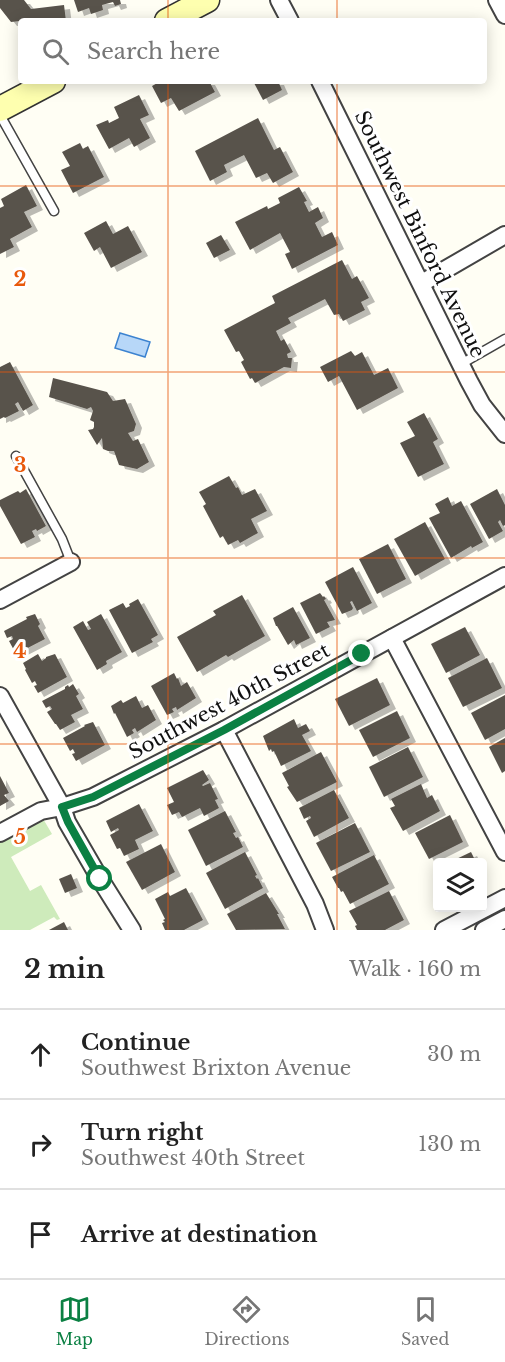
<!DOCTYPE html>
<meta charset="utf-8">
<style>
body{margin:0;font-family:"Libre Baskerville",serif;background:#f6f6f6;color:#222}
.controls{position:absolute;right:18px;bottom:18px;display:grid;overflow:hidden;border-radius:6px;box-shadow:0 3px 15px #0003}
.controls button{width:54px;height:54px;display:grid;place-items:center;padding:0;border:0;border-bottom:2px solid #e0e0e0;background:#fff;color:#222;font:30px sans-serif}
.stop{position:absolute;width:18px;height:18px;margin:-14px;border:4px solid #0b8043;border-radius:50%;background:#fff}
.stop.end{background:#0b8043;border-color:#fff;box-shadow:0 2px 6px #0008}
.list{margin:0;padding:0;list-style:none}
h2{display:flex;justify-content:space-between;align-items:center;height:78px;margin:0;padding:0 24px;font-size:26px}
h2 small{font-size:20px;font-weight:400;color:#767676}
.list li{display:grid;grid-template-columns:39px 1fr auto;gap:18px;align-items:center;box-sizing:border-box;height:90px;padding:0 24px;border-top:2px solid #e0e0e0}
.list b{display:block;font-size:22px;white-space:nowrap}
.list p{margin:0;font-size:20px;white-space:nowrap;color:#767676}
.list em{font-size:20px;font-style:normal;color:#767676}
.icon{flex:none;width:33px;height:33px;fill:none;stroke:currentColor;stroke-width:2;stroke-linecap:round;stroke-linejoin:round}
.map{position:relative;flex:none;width:505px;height:930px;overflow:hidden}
.search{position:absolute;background:#fff;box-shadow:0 3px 15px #0003;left:18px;right:18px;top:18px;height:66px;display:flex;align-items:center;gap:15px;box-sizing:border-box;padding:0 21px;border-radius:6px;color:#767676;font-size:22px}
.sheet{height:348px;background:#fff}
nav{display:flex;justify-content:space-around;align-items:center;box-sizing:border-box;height:84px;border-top:2px solid #e0e0e0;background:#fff;font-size:16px;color:#767676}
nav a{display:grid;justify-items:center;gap:3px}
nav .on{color:#0b8043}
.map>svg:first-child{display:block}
</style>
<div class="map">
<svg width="505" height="930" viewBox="0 0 505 930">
<defs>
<filter id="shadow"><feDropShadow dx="6" dy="4" stdDeviation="0" flood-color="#0004"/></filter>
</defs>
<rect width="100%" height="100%" fill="#fffef4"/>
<polygon fill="#ceebbb" points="42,817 52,834 11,857 30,891 41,885 60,919 57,920 54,917 30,930 0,930 0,840"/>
<polygon fill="#b7d7f8" stroke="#3c83d0" stroke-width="1.5" points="120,333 150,342 145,357 115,348"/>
<g fill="#59534c" filter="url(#shadow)">
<polygon points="0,0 24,0 31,9 64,5 66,21 20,21 11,22 0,8"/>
<polygon points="74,0 120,0 121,4 115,6 113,2 102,5 103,10 91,14 89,8 78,12"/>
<polygon points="161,81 209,81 215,92 179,111 171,98 161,103 152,86"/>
<polygon points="253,81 278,81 282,90 263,100"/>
<polygon points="139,95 149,115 140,119 150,138 134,147 129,138 109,149 96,125 108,120 109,123 119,118 114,107"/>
<polygon points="258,118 274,150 280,147 293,172 273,183 267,173 256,178 244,155 224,165 227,172 210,181 195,151"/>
<polygon points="80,143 83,149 88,146 104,177 73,193 61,170 70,166 62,152"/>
<polygon points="26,185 37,206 24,212 32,227 10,239 14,247 0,254 0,208 4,206 1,199"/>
<polygon points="299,187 307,201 304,202 309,212 318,207 323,218 315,223 322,237 332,232 338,245 292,269 285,254 290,252 280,233 250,250 235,222 267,206 268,209 280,203 278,198"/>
<polygon points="106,221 113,234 128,226 142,252 111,268 100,247 94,251 84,233"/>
<polygon points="221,235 230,250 214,258 206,243"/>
<polygon points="342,260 352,279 357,276 369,298 361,302 365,310 343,321 339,314 334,315 325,299 288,318 291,323 276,331 281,341 284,339 291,352 287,354 288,358 292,358 291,368 284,367 255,383 252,378 250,379 241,362 244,360 239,351 236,352 224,330 275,303 272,296"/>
<polygon points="351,351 355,356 362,352 374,375 388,368 398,388 357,410 339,376 328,382 320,367"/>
<polygon points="10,362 33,405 23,411 18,402 15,404 19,411 5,418 4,417 0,419 0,367"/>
<polygon points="53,378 107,392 113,401 125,399 136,424 134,431 128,433 133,441 138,439 149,462 137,469 119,465 114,451 108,451 103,449 102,438 97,445 88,430 93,429 94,427 94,422 90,420 93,411 91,407 87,409 49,397"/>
<polygon points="424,413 438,439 433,442 444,464 418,477 400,443 415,436 407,422"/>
<polygon points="229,476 236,488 238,487 242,495 255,489 267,511 251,519 258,533 240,543 238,540 228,545 223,536 220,538 203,506 206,504 199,492"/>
<polygon points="26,489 46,526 37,531 36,529 32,531 35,537 21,544 0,506 0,500 18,491 20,493"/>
<polygon points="497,489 505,505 505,525 503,526 500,520 498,522 503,531 489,539 470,504"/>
<polygon points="448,497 452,506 461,501 483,542 472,548 471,546 451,558 429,518 440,513 435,504"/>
<polygon points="425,522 445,559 415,576 394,539"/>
<polygon points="388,544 406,579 377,594 359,559"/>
<polygon points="353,567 372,603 357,611 352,601 350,602 353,608 352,610 342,614 325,582"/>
<polygon points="320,593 323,597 324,596 326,599 324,600 335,620 327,622 330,627 316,634 300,603"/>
<polygon points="242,595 265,636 228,657 226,655 197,672 177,637 216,615 213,611"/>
<polygon points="138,599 158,635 151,639 153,642 132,653 109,610 123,603 126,608 130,606 129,604"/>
<polygon points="293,607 310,638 296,645 294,640 288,645 277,626 276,626 273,618"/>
<polygon points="35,614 40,624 38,626 45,639 16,654 9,641 13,639 12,636 7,638 4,631 27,619 26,617"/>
<polygon points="101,614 122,652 106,661 107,664 97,670 73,627 83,621 88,630 91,629 87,622"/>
<polygon points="465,627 480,655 446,673 431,644"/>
<polygon points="38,654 42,661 46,658 46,657 55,654 67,677 38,693 34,686 37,685 35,681 32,683 25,670 26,669 23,663"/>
<polygon points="487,658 502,688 463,707 448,678"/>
<polygon points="174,673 177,679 178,678 181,686 187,682 196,698 177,710 176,707 172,709 174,712 167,715 151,686"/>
<polygon points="377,678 390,705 349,726 335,699"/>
<polygon points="73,684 79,694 76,696 83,709 71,715 75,722 60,730 56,724 55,724 47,712 52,709 50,706 46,708 42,701 65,689 65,687 68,685 69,687"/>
<polygon points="505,695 505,729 485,740 471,713"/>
<polygon points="136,696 142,708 148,705 156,720 137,732 135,728 132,730 134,733 127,737 115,713 114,714 111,706 121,700 123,703"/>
<polygon points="397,711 410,738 373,757 359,730"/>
<polygon points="294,719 298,728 306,724 310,731 302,735 311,751 281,766 274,751 272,752 271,749 269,751 263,736"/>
<polygon points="93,722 105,745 76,761 72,754 75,753 73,749 70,751 63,738 85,726 84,725"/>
<polygon points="505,738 505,771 502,773 489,747"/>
<polygon points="408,747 423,777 384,797 369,767"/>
<polygon points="321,752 337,782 297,802 287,787 289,786 282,773"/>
<polygon points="203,770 209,780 202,785 203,786 210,783 218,799 215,800 219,808 204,816 200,808 182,817 179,812 172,815 167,805 174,802 167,788"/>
<polygon points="0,776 9,793 4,795 9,801 0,806"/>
<polygon points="421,784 427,798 432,795 440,811 403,831 390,808 395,806 391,799"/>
<polygon points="334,790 349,818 314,837 306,821 311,818 310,816 304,819 299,808"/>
<polygon points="139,804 153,831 135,840 139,849 124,856 120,848 117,849 110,835 119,830 118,828 111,832 106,821"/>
<polygon points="225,811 236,832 233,833 236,838 238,837 243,847 206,866 188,830"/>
<polygon points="450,815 463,842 429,859 415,833"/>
<polygon points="355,823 370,852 331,871 316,843"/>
<polygon points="161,844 175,872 142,890 126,862"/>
<polygon points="245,852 257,875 255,876 257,879 258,878 263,888 225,909 206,873"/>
<polygon points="471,852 476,862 450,862"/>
<polygon points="374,855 389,884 350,904 343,891 341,892 339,888 338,888 332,877"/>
<polygon points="71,874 77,888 65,893 59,879"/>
<polygon points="186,888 203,920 184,930 165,930 162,923 165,922 163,920 165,919 155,899 168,892 170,896"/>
<polygon points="389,891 404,920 385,930 357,930 355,926 357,925 349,911"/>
<polygon points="266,893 279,914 277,914 285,929 236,930 227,914"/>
<polygon points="64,922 68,930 49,930"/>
</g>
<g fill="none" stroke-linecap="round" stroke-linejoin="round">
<defs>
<g id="lane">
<polyline points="0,115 54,211"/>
<polyline points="461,364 505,339"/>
<polyline points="16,456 62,539 71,562"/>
</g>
<g id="street">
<polyline points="279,0 290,21"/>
<polyline points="497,0 505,15"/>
<polyline points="320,81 469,381 482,405 505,434"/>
<polyline points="422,283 505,235"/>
<polyline points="0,600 71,562"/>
<polyline points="392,638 505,852"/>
<polyline points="0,696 62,807 67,822 100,879 132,930"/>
<polyline points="224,730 315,904 325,930"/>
<polyline points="0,833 41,811 62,807 93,797 224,730 505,576"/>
<polyline points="444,930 505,898"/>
<polyline points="484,930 505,919"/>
</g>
<g id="secondary">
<polyline points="167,21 207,0"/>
<polyline points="0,109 53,81"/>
</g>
</defs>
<use href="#lane" stroke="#434343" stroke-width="11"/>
<use href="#street" stroke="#434343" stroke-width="20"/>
<use href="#secondary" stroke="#323232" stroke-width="27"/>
<use href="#lane" stroke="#fff" stroke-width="8"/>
<use href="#street" stroke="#fff" stroke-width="16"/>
<use href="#secondary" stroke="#feffaf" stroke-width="24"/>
</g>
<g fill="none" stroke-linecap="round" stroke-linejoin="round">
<polyline stroke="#0b8043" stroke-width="8" points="100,879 68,822 62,807 93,797 224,730 362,654"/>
</g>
<path fill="none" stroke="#e8590c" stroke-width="1.5" stroke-opacity="0.55" d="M 168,0 L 168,21M 337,0 L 337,21M 168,81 L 168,930M 337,81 L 337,930M 0,186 L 505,186M 0,372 L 505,372M 0,558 L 505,558M 0,744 L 505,744"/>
<g text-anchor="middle" stroke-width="6" stroke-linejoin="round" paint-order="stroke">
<g font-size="20" fill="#101010" stroke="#fff">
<text transform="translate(420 234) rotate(64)" y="7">Southwest Binford Avenue</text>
<text transform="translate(229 701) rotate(-28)" y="7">Southwest 40th Street</text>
</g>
</g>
<g font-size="20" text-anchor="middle" font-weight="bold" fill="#e8590c" stroke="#fff" stroke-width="6" stroke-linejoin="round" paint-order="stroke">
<text x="20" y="286">2</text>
<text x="20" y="472">3</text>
<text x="20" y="658">4</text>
<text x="20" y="844">5</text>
</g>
</svg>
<div class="controls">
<button><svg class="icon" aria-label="layers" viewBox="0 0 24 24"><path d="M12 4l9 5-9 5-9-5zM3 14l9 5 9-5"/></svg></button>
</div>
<div class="stop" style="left:100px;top:879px"></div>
<div class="stop end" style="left:362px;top:654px"></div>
<div class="search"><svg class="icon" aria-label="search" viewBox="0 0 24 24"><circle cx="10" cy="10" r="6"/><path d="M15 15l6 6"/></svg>Search here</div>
</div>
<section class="sheet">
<h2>2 min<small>Walk · 160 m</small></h2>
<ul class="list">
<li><svg class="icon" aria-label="ahead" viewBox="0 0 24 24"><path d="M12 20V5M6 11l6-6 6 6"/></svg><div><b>Continue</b><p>Southwest Brixton Avenue</p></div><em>30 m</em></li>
<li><svg class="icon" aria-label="right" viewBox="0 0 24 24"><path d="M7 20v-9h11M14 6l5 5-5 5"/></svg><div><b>Turn right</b><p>Southwest 40th Street</p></div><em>130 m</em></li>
<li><svg class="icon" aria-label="arrive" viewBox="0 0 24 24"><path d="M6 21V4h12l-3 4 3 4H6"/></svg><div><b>Arrive at destination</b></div></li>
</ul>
</section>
<nav>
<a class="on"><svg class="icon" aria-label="map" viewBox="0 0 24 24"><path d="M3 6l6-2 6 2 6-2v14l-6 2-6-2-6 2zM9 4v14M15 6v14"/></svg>Map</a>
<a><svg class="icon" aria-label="directions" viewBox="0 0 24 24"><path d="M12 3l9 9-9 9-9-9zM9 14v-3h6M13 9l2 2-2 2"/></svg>Directions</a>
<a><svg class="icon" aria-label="saved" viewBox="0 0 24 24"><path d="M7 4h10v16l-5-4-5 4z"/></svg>Saved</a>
</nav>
